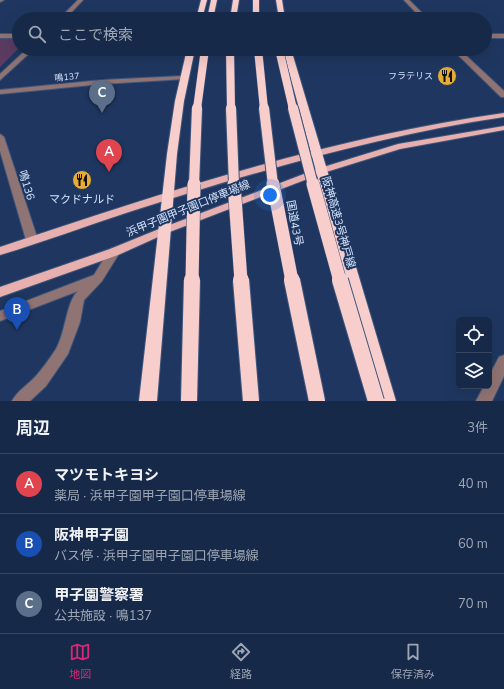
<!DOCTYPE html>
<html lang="ja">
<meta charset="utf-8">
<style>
body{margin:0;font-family:"Nunito Sans","Noto Sans JP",sans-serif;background:#243552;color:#f1f3f6}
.controls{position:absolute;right:12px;bottom:12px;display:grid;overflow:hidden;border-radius:6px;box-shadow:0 4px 16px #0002}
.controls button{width:36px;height:36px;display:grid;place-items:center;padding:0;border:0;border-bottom:1px solid #364560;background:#172948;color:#f1f3f6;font:20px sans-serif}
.you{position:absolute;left:270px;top:195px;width:14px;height:14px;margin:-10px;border:3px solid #fff;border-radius:50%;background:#1a73e8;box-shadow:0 0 0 6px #1a73e833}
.badge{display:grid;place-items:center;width:26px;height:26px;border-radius:50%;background:#db2777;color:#fff;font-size:13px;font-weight:700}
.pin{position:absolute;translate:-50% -33px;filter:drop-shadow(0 1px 2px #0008)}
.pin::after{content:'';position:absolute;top:21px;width:14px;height:12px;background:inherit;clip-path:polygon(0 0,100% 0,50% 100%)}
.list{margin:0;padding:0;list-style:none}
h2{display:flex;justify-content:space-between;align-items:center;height:52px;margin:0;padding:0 16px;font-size:17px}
h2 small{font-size:13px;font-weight:400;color:#9ea6b4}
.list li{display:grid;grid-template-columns:26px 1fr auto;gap:12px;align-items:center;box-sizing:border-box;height:60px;padding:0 16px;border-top:1px solid #364560}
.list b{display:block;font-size:15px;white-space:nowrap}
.list p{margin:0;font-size:13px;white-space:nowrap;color:#9ea6b4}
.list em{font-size:13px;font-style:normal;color:#9ea6b4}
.icon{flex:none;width:22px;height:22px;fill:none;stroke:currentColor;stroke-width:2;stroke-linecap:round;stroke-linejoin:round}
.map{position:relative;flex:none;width:504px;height:401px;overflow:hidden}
.search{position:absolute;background:#172948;box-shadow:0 4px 16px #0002;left:12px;right:12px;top:12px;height:44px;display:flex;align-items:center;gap:10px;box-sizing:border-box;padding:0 14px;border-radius:22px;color:#9ea6b4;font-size:15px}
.sheet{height:232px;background:#172948}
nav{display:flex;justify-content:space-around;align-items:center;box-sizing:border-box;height:56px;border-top:1px solid #364560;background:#172948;font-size:11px;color:#9ea6b4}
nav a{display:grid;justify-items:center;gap:2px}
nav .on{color:#db2777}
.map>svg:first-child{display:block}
</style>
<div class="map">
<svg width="504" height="401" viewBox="0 0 504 401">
<rect width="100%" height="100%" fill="#1f3760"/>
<polygon fill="#5b3b62" points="0,39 19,39 19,48 0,67"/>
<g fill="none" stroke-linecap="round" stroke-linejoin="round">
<defs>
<g id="minor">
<polygon points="0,0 4,0 0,2"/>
<polygon points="78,0 83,0 65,19 59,19"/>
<polygon points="404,0 409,0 428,19 422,19"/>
<rect x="0" y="34" width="19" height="4"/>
<rect x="485" y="34" width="19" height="4"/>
<polygon points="27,49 34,49 0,80 0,74"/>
<polygon points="452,49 459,49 504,91 504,97 501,97"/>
<polygon points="183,76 186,78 185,79 102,84 0,94 0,90 102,80"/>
<polygon points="0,134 4,137 38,240 36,243 28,243 26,240 0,151"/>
<path d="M 114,248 L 118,249 L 120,252 L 102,281 L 84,300 L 80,322 L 68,354 L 46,386 L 30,401 L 12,401 C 17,391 28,385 36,376 C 43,368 50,358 56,349 C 66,332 66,302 78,291 L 0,321 L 0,311 L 94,275 L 110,249 Z"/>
<polygon points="504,355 504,376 492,401 476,401 484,386 489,386 489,376 499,357"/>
</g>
<g id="major">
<path d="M 504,113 L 504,117 C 377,136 254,172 132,211 C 88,225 44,242 0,255 L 0,247 C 164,192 332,137 504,113 Z"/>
<polygon points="504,126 504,130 400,149 323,173 167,233 118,255 0,297 0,287 110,249 159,229 317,169 398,144"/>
</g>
<g id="highway">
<polygon points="201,0 207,0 202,19 196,19"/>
<polygon points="211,0 217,0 213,19 207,19"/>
<polygon points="233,0 239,0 236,19 230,19"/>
<rect x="253" y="0" width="6" height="19"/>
<polygon points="276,0 282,0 285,19 279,19"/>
<polygon points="187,49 195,49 184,101 177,154 157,401 139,401 167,154 175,101"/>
<polygon points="283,49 291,49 396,401 378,401"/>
</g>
</defs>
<use href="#minor" stroke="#3f567c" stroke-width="2"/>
<use href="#major" stroke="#3f567c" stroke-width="2"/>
<use href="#highway" stroke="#3f567c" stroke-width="2"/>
<use href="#minor" fill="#907473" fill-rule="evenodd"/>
<use href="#major" fill="#e7afad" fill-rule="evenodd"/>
<use href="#highway" fill="#f8cecd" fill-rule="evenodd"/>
<defs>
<g id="highway-bridge-far3">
<polyline points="230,49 231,109"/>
<polyline points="258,49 264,109"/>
<polyline points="279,49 293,109"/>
<polyline points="197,109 205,49"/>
</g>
<g id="highway-bridge-far2">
<polyline points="231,108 234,185"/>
<polyline points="264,108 273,185"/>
<polyline points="293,108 313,185"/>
<polyline points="194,185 197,108"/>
</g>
<g id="highway-bridge-far1">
<polyline points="234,184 241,281"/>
<polyline points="273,184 292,281"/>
<polyline points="313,184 340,281"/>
<polyline points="192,281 194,184"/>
</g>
<g id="highway-bridge">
<polyline points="241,280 251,401"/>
<polyline points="292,280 317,401"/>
<polyline points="340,280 376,401"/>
<polyline points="189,401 192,280"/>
</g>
</defs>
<use href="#highway-bridge-far3" stroke="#3f567c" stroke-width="9" stroke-linecap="butt"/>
<use href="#highway-bridge-far2" stroke="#3f567c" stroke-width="12" stroke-linecap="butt"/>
<use href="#highway-bridge-far1" stroke="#3f567c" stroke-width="14" stroke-linecap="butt"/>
<use href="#highway-bridge" stroke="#3f567c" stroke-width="18" stroke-linecap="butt"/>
<use href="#highway-bridge-far3" stroke="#f8cecd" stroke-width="8"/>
<use href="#highway-bridge-far2" stroke="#f8cecd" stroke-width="10"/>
<use href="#highway-bridge-far1" stroke="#f8cecd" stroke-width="13"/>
<use href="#highway-bridge" stroke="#f8cecd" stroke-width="16"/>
</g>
<defs>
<symbol id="restaurant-disc" viewBox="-11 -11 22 22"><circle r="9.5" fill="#e7ac36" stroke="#1f3760"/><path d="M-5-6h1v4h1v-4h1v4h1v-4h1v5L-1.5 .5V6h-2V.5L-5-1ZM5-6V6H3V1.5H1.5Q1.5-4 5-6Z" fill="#111"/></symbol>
</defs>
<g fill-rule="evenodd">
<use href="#restaurant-disc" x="436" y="65" width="22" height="22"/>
<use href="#restaurant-disc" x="71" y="169" width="22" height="22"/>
</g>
<g text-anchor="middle" stroke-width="4" stroke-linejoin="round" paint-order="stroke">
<g font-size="9" fill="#d3e2fc" stroke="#1f3760" text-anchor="end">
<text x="433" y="79">フラテリス</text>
</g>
<g font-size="9" fill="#d3e2fc" stroke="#1f3760">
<text transform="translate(67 77) rotate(-6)" y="3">鳴137</text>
</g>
<g font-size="11" fill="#d3e2fc" stroke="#1f3760">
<text transform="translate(27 185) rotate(73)" y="4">鳴136</text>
<text transform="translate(188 208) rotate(-22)" y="4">浜甲子園甲子園口停車場線</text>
<text transform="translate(339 222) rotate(74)" y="4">阪神高速3号神戸線</text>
<text transform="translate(295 223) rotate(79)" y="4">国道43号</text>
</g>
<g font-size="11" fill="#d3e2fc" stroke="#1f3760">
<text x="82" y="203">マクドナルド</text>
</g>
</g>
</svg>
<div class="controls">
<button><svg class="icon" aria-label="locate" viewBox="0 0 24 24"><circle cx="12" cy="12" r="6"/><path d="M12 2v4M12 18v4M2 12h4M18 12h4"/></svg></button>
<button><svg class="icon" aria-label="layers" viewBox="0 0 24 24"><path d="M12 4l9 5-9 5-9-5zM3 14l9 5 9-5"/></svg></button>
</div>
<div class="you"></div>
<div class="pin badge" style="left:109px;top:172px;background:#e0444e">A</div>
<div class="pin badge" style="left:17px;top:330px;background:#1a4fb4">B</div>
<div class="pin badge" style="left:102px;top:113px;background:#5c6f8a">C</div>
<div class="search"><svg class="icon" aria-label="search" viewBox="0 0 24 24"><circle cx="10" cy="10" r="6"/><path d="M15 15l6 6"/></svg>ここで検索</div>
</div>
<section class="sheet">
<h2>周辺<small>3件</small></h2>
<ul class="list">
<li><span class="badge" style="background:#e0444e">A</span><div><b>マツモトキヨシ</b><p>薬局 · 浜甲子園甲子園口停車場線</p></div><em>40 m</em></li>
<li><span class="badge" style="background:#1a4fb4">B</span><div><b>阪神甲子園</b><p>バス停 · 浜甲子園甲子園口停車場線</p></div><em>60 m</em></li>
<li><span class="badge" style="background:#5c6f8a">C</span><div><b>甲子園警察署</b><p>公共施設 · 鳴137</p></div><em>70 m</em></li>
</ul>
</section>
<nav>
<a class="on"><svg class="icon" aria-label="map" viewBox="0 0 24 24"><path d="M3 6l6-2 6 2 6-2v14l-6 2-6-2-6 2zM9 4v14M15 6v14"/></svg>地図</a>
<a><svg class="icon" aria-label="directions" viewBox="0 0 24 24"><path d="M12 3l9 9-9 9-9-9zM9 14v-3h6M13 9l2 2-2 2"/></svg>経路</a>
<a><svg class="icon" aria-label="saved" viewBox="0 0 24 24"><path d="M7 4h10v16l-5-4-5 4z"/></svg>保存済み</a>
</nav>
